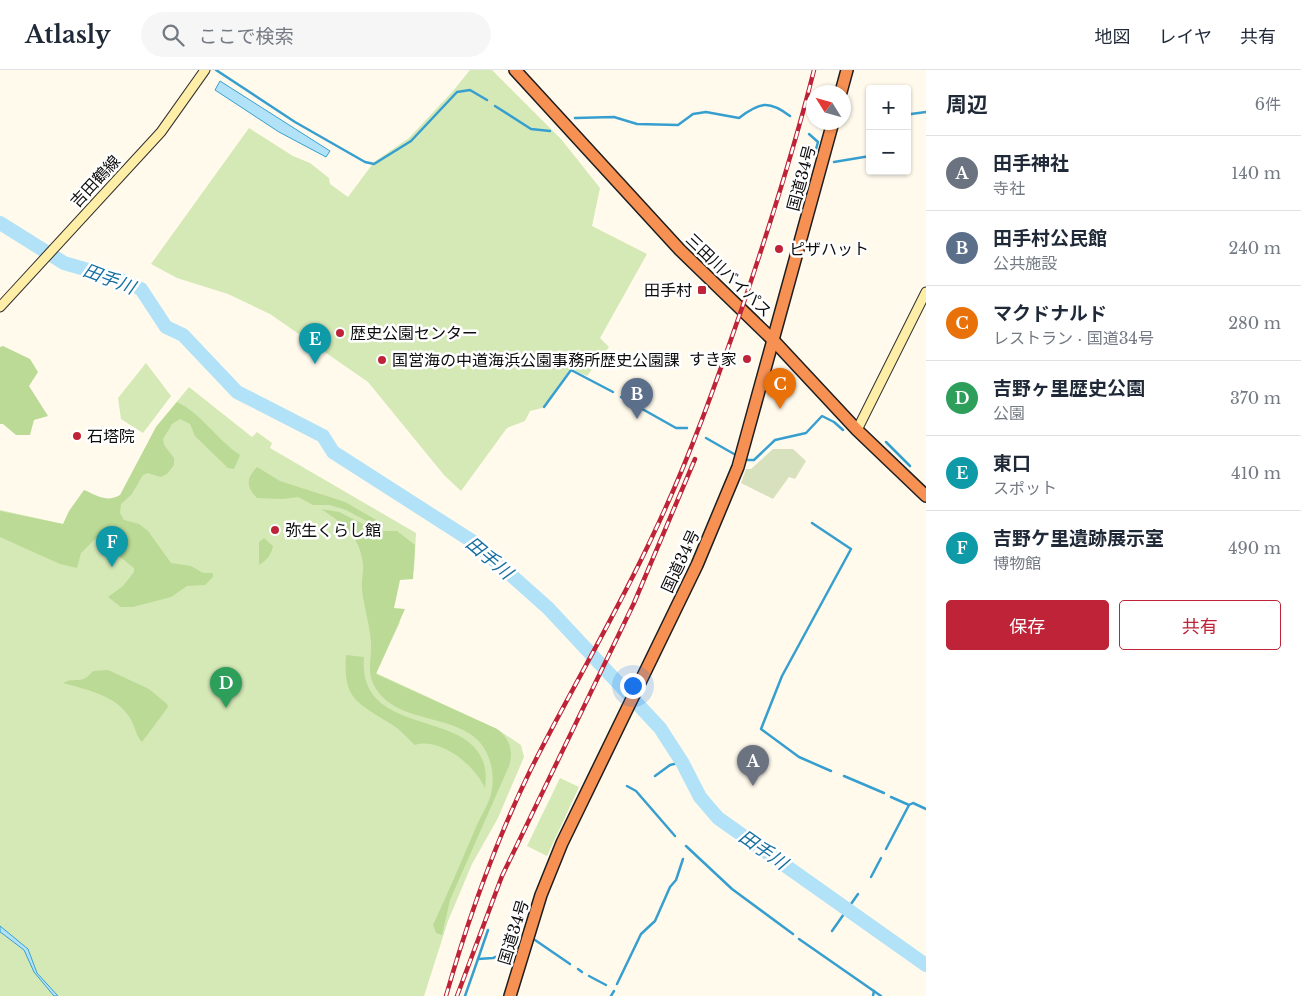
<!DOCTYPE html>
<html lang="ja">
<meta charset="utf-8">
<style>
body{margin:0;font-family:"Libre Baskerville","Noto Sans JP",serif;background:#f6f6f7;color:#1f2937}
.controls{position:absolute;right:15px;top:15px;display:grid;overflow:hidden;border-radius:5px;box-shadow:0 1px 4px #0004}
.controls button{width:45px;height:45px;display:grid;place-items:center;padding:0;border:0;border-bottom:1px solid #e0e1e3;background:#fff;color:#1f2937;font:25px sans-serif}
.compass{position:absolute;left:806px;top:15px;width:45px;height:45px;border-radius:50%;background:#fff;box-shadow:0 1px 4px #0004;rotate:307deg}
.you{position:absolute;left:632px;top:615px;width:18px;height:18px;margin:-12px;border:4px solid #fff;border-radius:50%;background:#1a73e8;box-shadow:0 0 0 8px #1a73e833}
.badge{display:grid;place-items:center;width:32px;height:32px;border-radius:50%;background:#be2337;color:#fff;font-size:16px;font-weight:700}
.pin{position:absolute;translate:-50% -41px;filter:drop-shadow(0 1px 2px #0008)}
.pin::after{content:'';position:absolute;top:26px;width:18px;height:15px;background:inherit;clip-path:polygon(0 0,100% 0,50% 100%)}
.list{margin:0;padding:0;list-style:none}
h2{display:flex;justify-content:space-between;align-items:center;height:65px;margin:0;padding:0 20px;font-size:21px}
h2 small{font-size:16px;font-weight:400;color:#747a83}
.list li{display:grid;grid-template-columns:32px 1fr auto;gap:15px;align-items:center;box-sizing:border-box;height:75px;padding:0 20px;border-top:1px solid #e0e1e3}
.list b{display:block;font-size:19px;white-space:nowrap}
.list p{margin:0;font-size:16px;white-space:nowrap;color:#747a83}
.list em{font-size:16px;font-style:normal;color:#747a83}
.actions{display:flex;gap:10px;padding:15px 20px}
.actions a{flex:1;padding:11px 0;border:1px solid #be2337;border-radius:5px;text-align:center;font-size:18px;color:#be2337}
.actions .main{background:#be2337;color:#fff}
.icon{flex:none;width:28px;height:28px;fill:none;stroke:currentColor;stroke-width:2;stroke-linecap:round;stroke-linejoin:round}
.map{position:relative;flex:none;width:926px;height:926px;overflow:hidden}
header{display:flex;align-items:center;gap:30px;box-sizing:border-box;height:70px;padding:0 25px;background:#fff;border-bottom:1px solid #e0e1e3}
header strong{font-size:24px}
nav{display:flex;gap:28px;margin-inline-start:auto;font-size:18px}
.search{width:350px;height:45px;background:#f6f6f7;display:flex;align-items:center;gap:12px;box-sizing:border-box;padding:0 18px;border-radius:28px;color:#747a83;font-size:19px}
main{display:flex}
aside{flex:1;background:#fff}
.map>svg:first-child{display:block}
</style>
<header>
<strong>Atlasly</strong>
<div class="search"><svg class="icon" aria-label="search" viewBox="0 0 24 24"><circle cx="10" cy="10" r="6"/><path d="M15 15l6 6"/></svg>ここで検索</div>
<nav><a>地図</a><a>レイヤ</a><a>共有</a></nav>
</header>
<main>
<div class="map">
<svg width="926" height="926" viewBox="0 0 926 926">
<rect width="100%" height="100%" fill="#fffaec"/>
<g fill="#d5e9b6">
<polygon points="470,0 492,0 561,69 600,118 592,156 647,184 600,268 609,277 587,306 570,299 542,338 530,341 525,351 507,358 461,421 444,405 368,312 270,244 228,224 177,208 151,194 249,58 293,86 310,93 329,108 330,114 348,127 374,92 409,68 453,21"/>
<polygon points="146,293 171,326 143,363 121,349 118,328"/>
<polygon points="189,317 252,367 257,362 272,373 270,378 416,463 414,501 398,503 387,543 400,552 376,603 497,659 521,675 524,687 498,748 472,794 448,851 424,926 0,926 0,440 63,454 110,438 123,422 156,357"/>
<polygon points="560,708 579,717 547,786 527,776"/>
</g>
<g fill="#bada95">
<polygon points="3,276 30,289 38,302 29,316 48,346 34,350 30,365 16,365 3,354 0,354 0,277"/>
<path d="M 177,332 C 202,344 217,370 240,385 L 234,399 L 228,398 L 195,366 L 190,354 L 180,349 L 172,354 L 163,369 L 164,375 L 174,388 L 174,395 L 167,404 L 161,407 L 148,403 L 143,405 L 131,425 L 121,434 L 120,443 L 124,450 L 139,454 L 148,461 L 171,493 L 191,496 L 203,503 L 213,503 L 213,507 L 205,515 L 187,516 L 171,527 L 133,537 L 121,537 L 108,527 L 123,516 L 134,502 L 134,498 L 96,468 L 81,483 L 77,498 L 60,494 L 0,467 L 0,441 L 63,454 L 69,441 L 84,420 C 96,425 107,433 120,425 L 156,357 Z"/>
<path d="M 257,397 L 280,411 L 345,432 L 385,455 L 374,455 L 346,440 L 330,435 L 313,435 L 298,427 L 283,429 L 257,428 C 245,416 247,408 257,397 Z"/>
<path d="M 321,439 L 339,442 L 377,461 L 397,461 L 415,475 L 413,509 L 400,510 L 394,538 L 405,539 L 376,604 L 497,659 C 509,668 514,680 509,696 L 450,830 L 442,865 L 436,863 L 433,855 C 448,823 462,790 476,757 C 481,745 490,733 492,719 C 493,713 493,706 492,700 C 482,635 401,663 375,617 C 366,602 372,589 371,573 C 370,555 364,538 362,520 C 361,511 364,502 363,494 C 360,466 343,453 321,439 Z"/>
<path d="M 264,468 L 273,476 C 271,485 267,490 259,495 L 259,472 Z"/>
<path d="M 346,585 L 364,587 C 356,677 497,630 485,718 C 475,695 440,667 415,675 C 407,668 400,659 391,654 C 356,632 343,629 346,585 Z"/>
<path d="M 108,600 L 149,619 L 167,634 L 168,637 L 142,672 C 136,666 135,656 130,648 C 116,625 87,620 63,613 C 76,606 81,616 93,601 Z"/>
</g>
<polygon fill="#d8e1be" points="773,379 793,379 806,391 795,409 789,407 773,429 741,413 746,399 751,399"/>
<g fill="#b1e2f7" stroke="#379fcf">
<polygon points="220,11 330,81 326,87 279,62 215,20"/>
<polygon points="0,856 28,879 37,903 58,926 54,926 34,902 24,880 3,864 0,862"/>
</g>
<g fill="none" stroke-linecap="round" stroke-linejoin="round">
<g stroke="#379fcf" stroke-width="2.5">
<polyline points="216,0 295,52 365,92 374,94 411,71 457,22 470,20 487,30"/>
<polyline points="495,36 531,59 550,61"/>
<polyline points="907,47 911,44 926,42"/>
<path d="M 575,48 L 614,47 L 637,54 L 678,55 L 693,44 L 706,42 L 739,48 C 760,32 769,30 790,46"/>
<polyline points="809,64 818,72 814,86"/>
<polyline points="834,92 870,86"/>
<polyline points="621,327 676,358 687,358"/>
<polyline points="544,337 571,300 613,322"/>
<polyline points="706,368 734,384"/>
<polyline points="886,372 910,396"/>
<polyline points="747,390 754,390 775,370 806,363 822,346 834,352 843,360"/>
<polyline points="812,453 851,479 782,606 761,659 799,687 831,701"/>
<polyline points="655,706 670,695 682,692"/>
<polyline points="844,706 884,723"/>
<polyline points="627,716 636,721 675,766"/>
<polyline points="891,727 909,735 913,733 926,739"/>
<polyline points="686,776 732,819 793,864"/>
<polyline points="886,779 909,735"/>
<polyline points="871,807 881,788"/>
<polyline points="832,861 858,824"/>
<polyline points="799,869 881,926"/>
<polyline points="535,870 570,894"/>
<polyline points="478,889 488,860"/>
<polyline points="578,899 582,902"/>
<polyline points="589,906 606,915"/>
<polyline points="617,914 641,864 655,851 670,817 676,810 683,789"/>
<polyline points="465,926 478,889 493,888 515,880"/>
<polyline points="611,926 614,921"/>
<polyline points="873,926 874,921"/>
</g>
<polyline stroke="#b1e2f7" stroke-width="14" points="0,153 64,193 119,209 141,219 166,257 183,265 237,322 323,366 333,382 475,473 548,538 660,658 682,692 700,727 718,748 926,895"/>
<defs>
<g id="secondary">
<polyline points="0,237 161,62 205,0"/>
<polyline points="857,360 926,222"/>
</g>
<g id="highway">
<polyline points="515,0 680,180 774,271 857,360 926,426"/>
<polyline points="841,22 847,0"/>
<polyline points="510,926 541,825 562,773 697,495 738,397 833,52"/>
</g>
</defs>
<use href="#secondary" stroke="#2f2f2f" stroke-width="11"/>
<use href="#highway" stroke="#1e1e1e" stroke-width="14"/>
<use href="#secondary" stroke="#ffeea7" stroke-width="9"/>
<use href="#highway" stroke="#f69053" stroke-width="11"/>
<defs>
<g id="rail">
<path d="M 446,926 C 468,849 495,773 530,701 C 570,621 616,545 653,465 C 689,390 716,313 743,235 C 769,158 794,80 814,0"/>
<polyline points="457,926 502,806 634,533 695,389"/>
</g>
</defs>
<use href="#rail" stroke="#be2337" stroke-width="4.5"/>
<use href="#rail" stroke="#fff" stroke-width="2.5" stroke-dasharray="8" stroke-linecap="butt"/>
</g>
<g fill="#be2337" stroke="#fff" stroke-width="2">
<circle cx="779" cy="179" r="5"/>
<rect x="697" y="215" width="10" height="10" rx="2.5"/>
<circle cx="340" cy="263" r="5"/>
<circle cx="747" cy="289" r="5"/>
<circle cx="382" cy="290" r="5"/>
<circle cx="77" cy="366" r="5"/>
<circle cx="275" cy="460" r="5"/>
</g>
<g text-anchor="middle" stroke-width="5" stroke-linejoin="round" paint-order="stroke">
<g font-size="16" fill="#0d0d0d" stroke="#fff">
<text transform="translate(801 108) rotate(-75)" y="6">国道34号</text>
<text transform="translate(95 111) rotate(-47)" y="6">吉田鶴線</text>
<text transform="translate(729 205) rotate(44)" y="6">三田川バイパス</text>
<text transform="translate(680 491) rotate(-65)" y="6">国道34号</text>
<text transform="translate(513 862) rotate(-73)" y="6">国道34号</text>
</g>
<g font-size="16" fill="#0d0d0d" stroke="#fff" text-anchor="start">
<text x="789" y="185">ピザハット</text>
<text x="692" y="226" text-anchor="end">田手村</text>
<text x="350" y="269">歴史公園センター</text>
<text x="737" y="295" text-anchor="end">すき家</text>
<text x="392" y="296">国営海の中道海浜公園事務所歴史公園課</text>
<text x="87" y="372">石塔院</text>
<text x="285" y="466">弥生くらし館</text>
</g>
<g font-size="18" font-style="italic" fill="#156fa0" stroke="#fff">
<text transform="translate(109 209) rotate(21)" y="6">田手川</text>
<text transform="translate(489 488) rotate(40)" y="6">田手川</text>
<text transform="translate(763 780) rotate(35)" y="6">田手川</text>
</g>
</g>
</svg>
<div class="controls">
<button>+</button>
<button>−</button>
</div>
<svg class="compass" viewBox="-18 -18 36 36"><path d="M0-13l5 13h-10z" fill="#e53935"/><path d="M0 13l5-13h-10z" fill="#747a83"/></svg>
<div class="you"></div>
<div class="pin badge" style="left:753px;top:716px;background:#6b7280">A</div>
<div class="pin badge" style="left:637px;top:349px;background:#5c6f8a">B</div>
<div class="pin badge" style="left:780px;top:339px;background:#e8710a">C</div>
<div class="pin badge" style="left:226px;top:638px;background:#2e9e5b">D</div>
<div class="pin badge" style="left:315px;top:294px;background:#0f9aa8">E</div>
<div class="pin badge" style="left:112px;top:497px;background:#0f9aa8">F</div>
</div>
<aside>
<h2>周辺<small>6件</small></h2>
<ul class="list">
<li><span class="badge" style="background:#6b7280">A</span><div><b>田手神社</b><p>寺社</p></div><em>140 m</em></li>
<li><span class="badge" style="background:#5c6f8a">B</span><div><b>田手村公民館</b><p>公共施設</p></div><em>240 m</em></li>
<li><span class="badge" style="background:#e8710a">C</span><div><b>マクドナルド</b><p>レストラン · 国道34号</p></div><em>280 m</em></li>
<li><span class="badge" style="background:#2e9e5b">D</span><div><b>吉野ヶ里歴史公園</b><p>公園</p></div><em>370 m</em></li>
<li><span class="badge" style="background:#0f9aa8">E</span><div><b>東口</b><p>スポット</p></div><em>410 m</em></li>
<li><span class="badge" style="background:#0f9aa8">F</span><div><b>吉野ケ里遺跡展示室</b><p>博物館</p></div><em>490 m</em></li>
</ul>
<div class="actions"><a class="main">保存</a><a>共有</a></div>
</aside>
</main>
